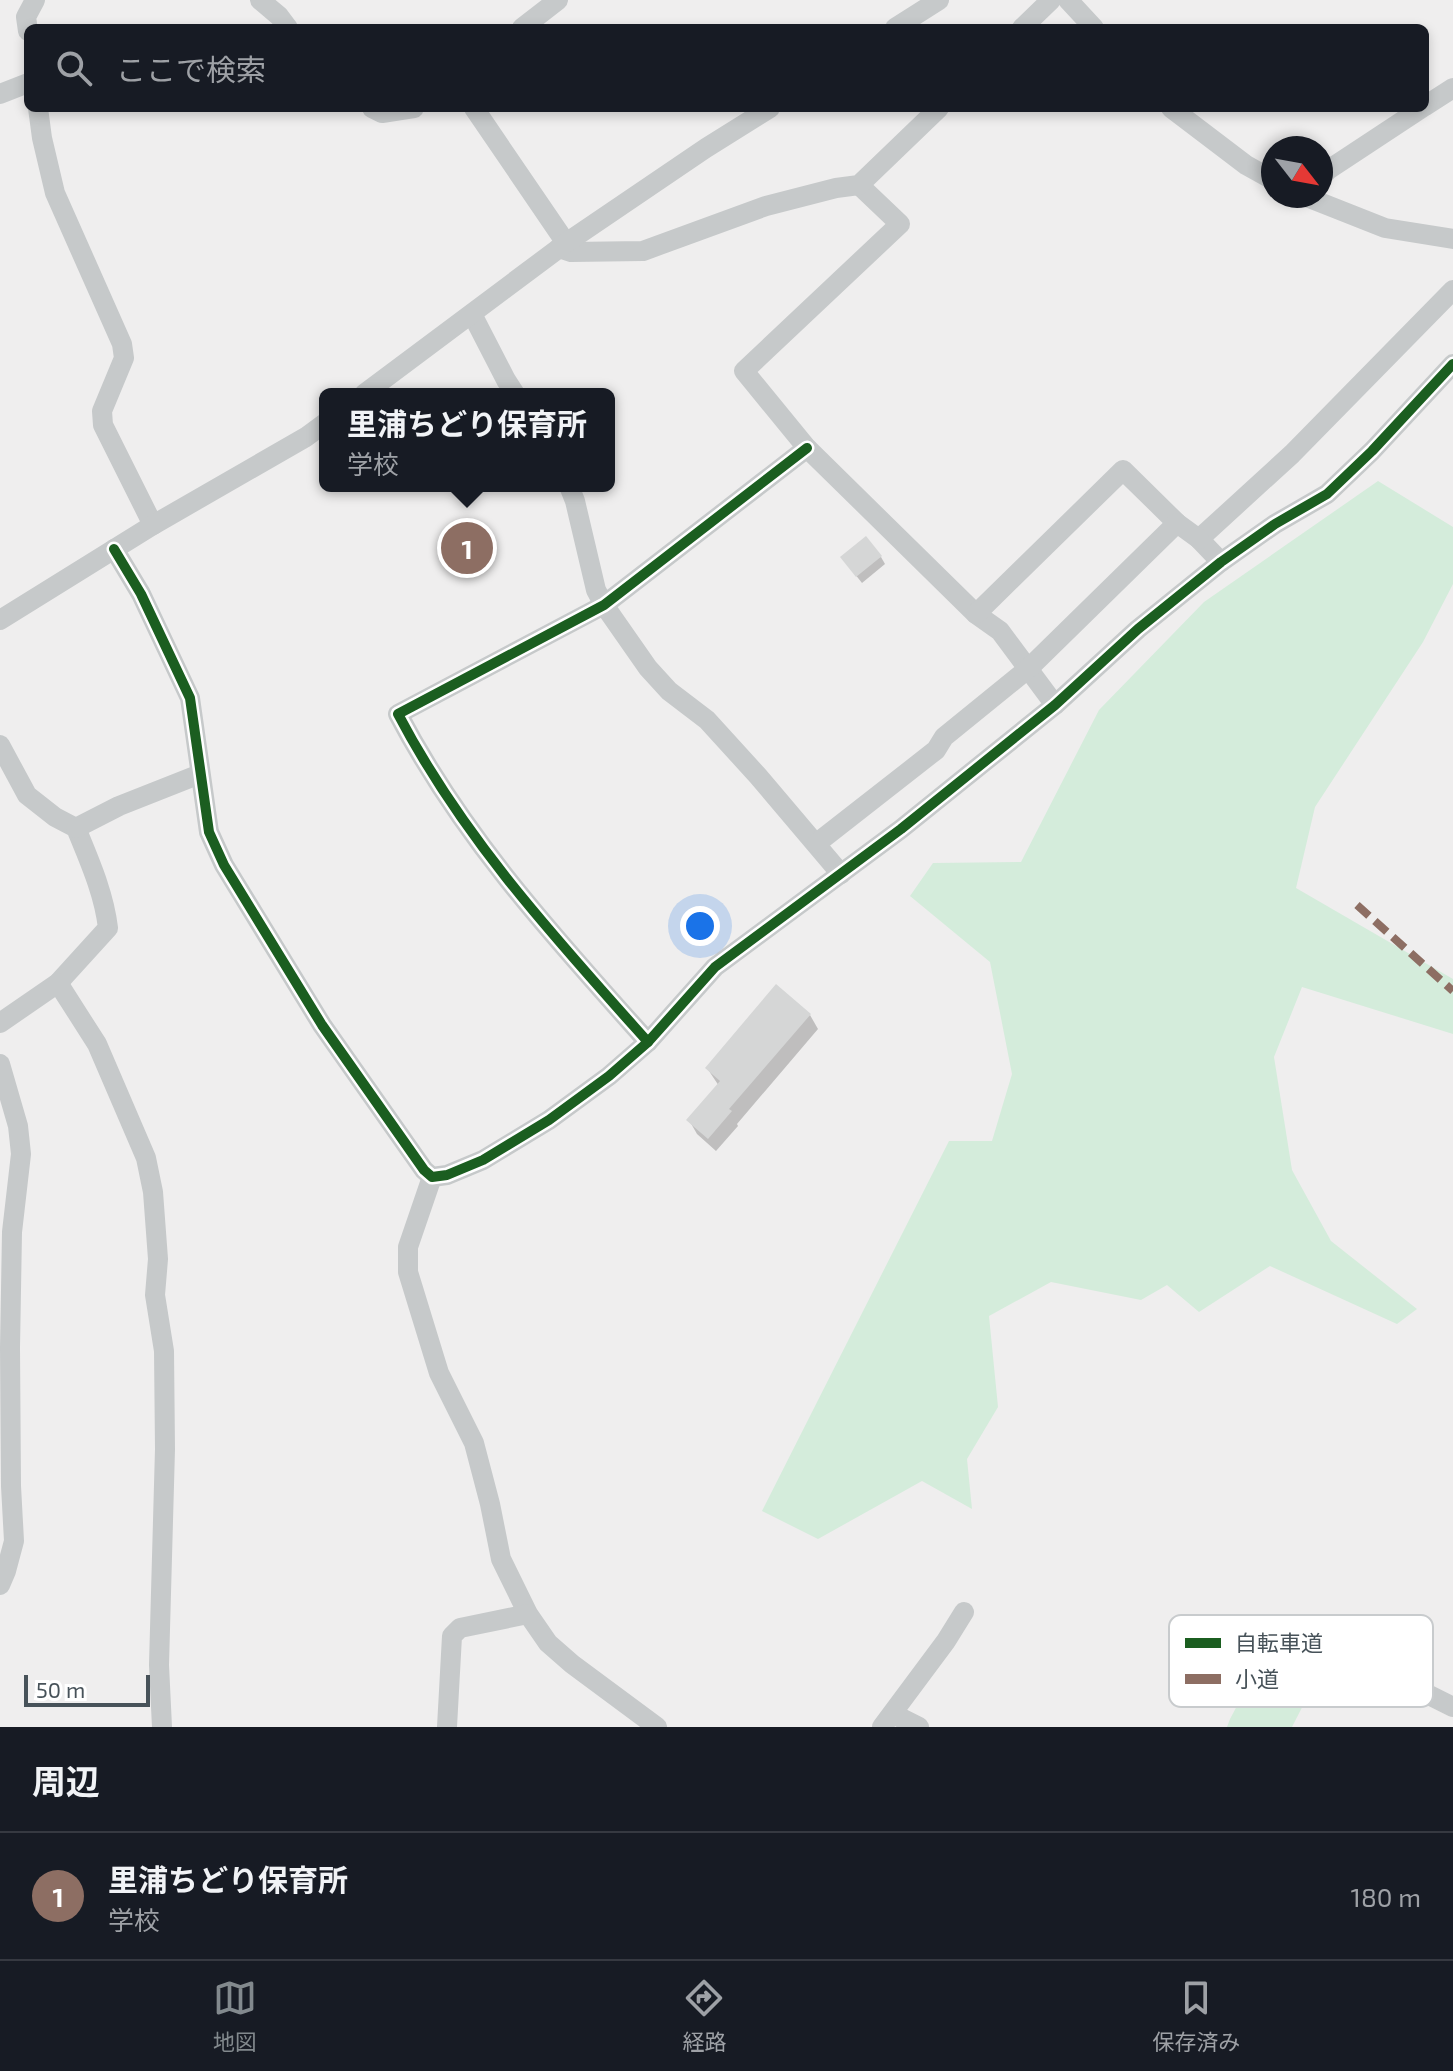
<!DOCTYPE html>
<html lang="ja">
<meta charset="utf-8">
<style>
body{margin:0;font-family:"Exo 2","Noto Sans JP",sans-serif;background:#242831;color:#f1f3f6}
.compass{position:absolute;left:1261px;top:136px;width:72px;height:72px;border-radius:50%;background:#171b24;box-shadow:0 4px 12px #0003;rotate:121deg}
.scale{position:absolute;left:24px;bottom:20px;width:126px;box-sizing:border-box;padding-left:8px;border:4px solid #475259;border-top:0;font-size:22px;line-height:28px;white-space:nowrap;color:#475259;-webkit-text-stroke:6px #fff;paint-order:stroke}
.you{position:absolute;left:700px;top:926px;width:28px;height:28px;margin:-20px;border:6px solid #fff;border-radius:50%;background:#1a73e8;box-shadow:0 0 0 12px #1a73e833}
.badge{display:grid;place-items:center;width:52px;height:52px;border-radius:50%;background:#82898d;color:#fff;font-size:26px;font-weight:700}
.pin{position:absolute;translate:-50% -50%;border:4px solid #fff;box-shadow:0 2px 8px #0006}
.popup{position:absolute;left:319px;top:388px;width:296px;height:104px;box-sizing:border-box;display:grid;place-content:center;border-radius:12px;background:#171b24;filter:drop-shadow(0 2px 6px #0005);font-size:26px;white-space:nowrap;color:#9ea1a6}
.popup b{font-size:30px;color:#f1f3f6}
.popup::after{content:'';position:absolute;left:50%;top:100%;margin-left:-16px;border:16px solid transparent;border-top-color:#171b24}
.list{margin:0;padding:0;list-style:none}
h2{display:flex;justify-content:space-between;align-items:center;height:104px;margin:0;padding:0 32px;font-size:34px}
h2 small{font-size:26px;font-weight:400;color:#9ea1a6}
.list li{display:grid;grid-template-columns:52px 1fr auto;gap:24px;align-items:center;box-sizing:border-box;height:128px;padding:0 32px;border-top:2px solid #363941}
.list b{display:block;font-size:30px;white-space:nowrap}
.list p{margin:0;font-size:26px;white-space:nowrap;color:#9ea1a6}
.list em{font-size:26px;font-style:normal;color:#9ea1a6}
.icon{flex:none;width:44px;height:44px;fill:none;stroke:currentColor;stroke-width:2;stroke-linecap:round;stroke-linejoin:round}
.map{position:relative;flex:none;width:1453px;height:1727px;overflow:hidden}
.search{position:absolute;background:#171b24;box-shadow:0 4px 12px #0003;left:24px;right:24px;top:24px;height:88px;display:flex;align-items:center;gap:20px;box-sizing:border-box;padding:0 28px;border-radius:12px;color:#9ea1a6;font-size:30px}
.sheet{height:232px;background:#171b24}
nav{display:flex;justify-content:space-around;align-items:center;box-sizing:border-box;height:112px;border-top:2px solid #363941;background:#171b24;font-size:22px;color:#9ea1a6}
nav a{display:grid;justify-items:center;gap:4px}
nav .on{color:#82898d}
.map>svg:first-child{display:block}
</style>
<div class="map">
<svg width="1453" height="1727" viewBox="0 0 1453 1727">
<rect width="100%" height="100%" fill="#efeeee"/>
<g fill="#d4ecdb">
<polygon points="1378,481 1453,527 1453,584 1423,642 1315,807 1296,888 1453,979 1453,1034 1302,987 1274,1057 1292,1170 1331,1241 1417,1309 1397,1324 1270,1266 1199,1312 1167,1285 1141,1300 1051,1282 989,1316 998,1407 967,1459 972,1509 922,1481 818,1539 762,1511 949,1141 992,1141 1012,1074 990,962 910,896 933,863 1021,862 1099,710 1204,602"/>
<polygon points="1343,1627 1292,1727 1227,1727 1230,1719 1278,1629"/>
</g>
<g fill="#0003">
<polygon points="881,557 885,564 862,583 847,564"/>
<polygon points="810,1015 818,1029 737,1124 738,1126 716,1151 697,1134 689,1120 719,1086 707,1068"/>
</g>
<g fill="#d5d6d6">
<polygon points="866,536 882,556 856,577 840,557"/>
<polygon points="776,984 811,1014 729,1109 732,1111 708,1139 686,1120 720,1081 705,1068"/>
</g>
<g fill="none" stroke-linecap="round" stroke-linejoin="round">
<g stroke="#c6c9ca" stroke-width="20">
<polyline points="260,0 279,16 288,28"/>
<polyline points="1068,0 1094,28"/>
<polyline points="522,28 558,0"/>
<polyline points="895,28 939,0"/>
<polyline points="1022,28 1051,0"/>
<polyline points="28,31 26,17 35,0"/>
<polyline points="0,94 28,83"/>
<polyline points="1425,106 1453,88"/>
<polyline points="38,108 42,138 55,193 122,344 124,358 102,411 103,425 153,525"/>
<polyline points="372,108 382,113 414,108"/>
<polyline points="474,108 566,243"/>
<polyline points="1171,108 1246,165 1273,180"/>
<polyline points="1321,178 1328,170 1422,108"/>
<polyline points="859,185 900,224 744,371 807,448 976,614 1000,631 1055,705"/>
<polyline points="1304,196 1385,228 1453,239"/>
<polyline points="559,248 571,252 643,251 766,206 836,188 859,185 939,108"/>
<polyline points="472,314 506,380 515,394"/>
<polyline points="364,394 566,243 706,148 770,108"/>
<polyline points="569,486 575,501 596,590 604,605 648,668 669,691 707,720 758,776 841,874"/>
<polyline points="114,549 141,594 190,698 209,832 224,865 322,1025 424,1170 432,1177 447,1175 483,1160 549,1120 609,1076 648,1042 715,967 901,829 1055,705 1138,629 1221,562 1275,524 1327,494 1372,451 1453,364"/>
<polyline points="1221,562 1199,539 1292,454 1453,290"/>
<polyline points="976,614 1123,470 1177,523"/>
<polyline points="0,620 153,525 306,437 325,423"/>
<path d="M 0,745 L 27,795 L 55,817 L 76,828 C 89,860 104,893 108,928 L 58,983 L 0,1023"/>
<polyline points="76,828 119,806 200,774"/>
<polyline points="817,843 936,750 944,737 1029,668 1177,523 1199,539"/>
<polyline points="58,983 97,1044 146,1158 153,1192 158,1259 155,1295 164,1351 165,1449 159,1665 162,1727"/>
<path d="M 648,1042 C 555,938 463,838 398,714 L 604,605 L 807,448"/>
<polyline points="0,1064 18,1126 21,1154 12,1232 10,1348 11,1486 14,1541 6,1571 0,1585"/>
<polyline points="432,1177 408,1247 408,1272 439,1373 474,1443 490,1504 501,1559 528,1614 548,1643 572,1664 657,1727"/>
<polyline points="1385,1673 1453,1707"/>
<polyline points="893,1714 919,1727"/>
<polyline points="447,1727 452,1636 460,1628 528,1614"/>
<polyline points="882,1727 946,1641 964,1612"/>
</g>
<polyline stroke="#8d6e63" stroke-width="8" stroke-dasharray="16 8" stroke-linecap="butt" points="1357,905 1453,991"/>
<defs>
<g id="cycleway">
<polyline points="114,549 141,594 190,698 209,832 224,865 322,1025 424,1170 432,1177 447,1175 483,1160 549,1120 609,1076 648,1042 715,967 901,829 1055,705 1138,629 1221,562 1275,524 1327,494 1372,451 1453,364"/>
<path d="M 648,1042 C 555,938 463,838 398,714 L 604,605 L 807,448"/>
</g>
</defs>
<use href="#cycleway" stroke="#fff" stroke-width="15"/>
<use href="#cycleway" stroke="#1b5e20" stroke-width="10"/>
</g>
<rect x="1169" y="1615" width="264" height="92" rx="12" fill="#fff" stroke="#c8cbcd" stroke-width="2"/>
<rect x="1185" y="1638" width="36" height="10" fill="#1b5e20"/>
<rect x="1185" y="1674" width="36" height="10" fill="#8d6e63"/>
<g font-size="22" fill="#475259">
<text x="1235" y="1651">自転車道</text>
<text x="1235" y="1687">小道</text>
</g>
</svg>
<svg class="compass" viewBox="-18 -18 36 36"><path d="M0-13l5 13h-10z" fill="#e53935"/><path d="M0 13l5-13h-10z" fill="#9ea1a6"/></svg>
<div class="scale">50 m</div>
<div class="you"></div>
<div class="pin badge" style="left:467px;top:548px;background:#8d6e63">1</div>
<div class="popup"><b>里浦ちどり保育所</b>学校</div>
<div class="search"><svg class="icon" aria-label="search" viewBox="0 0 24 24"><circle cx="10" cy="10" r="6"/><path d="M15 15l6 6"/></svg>ここで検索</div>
</div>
<section class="sheet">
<h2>周辺<small></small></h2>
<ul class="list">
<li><span class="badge" style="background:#8d6e63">1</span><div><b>里浦ちどり保育所</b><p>学校</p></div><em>180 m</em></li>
</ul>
</section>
<nav>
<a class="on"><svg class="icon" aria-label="map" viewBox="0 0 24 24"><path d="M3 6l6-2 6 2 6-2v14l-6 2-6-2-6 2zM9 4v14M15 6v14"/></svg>地図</a>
<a><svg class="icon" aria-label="directions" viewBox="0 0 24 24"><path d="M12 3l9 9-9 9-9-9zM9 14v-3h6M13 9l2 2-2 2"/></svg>経路</a>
<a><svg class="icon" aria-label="saved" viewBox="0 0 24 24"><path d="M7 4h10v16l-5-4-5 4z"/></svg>保存済み</a>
</nav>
